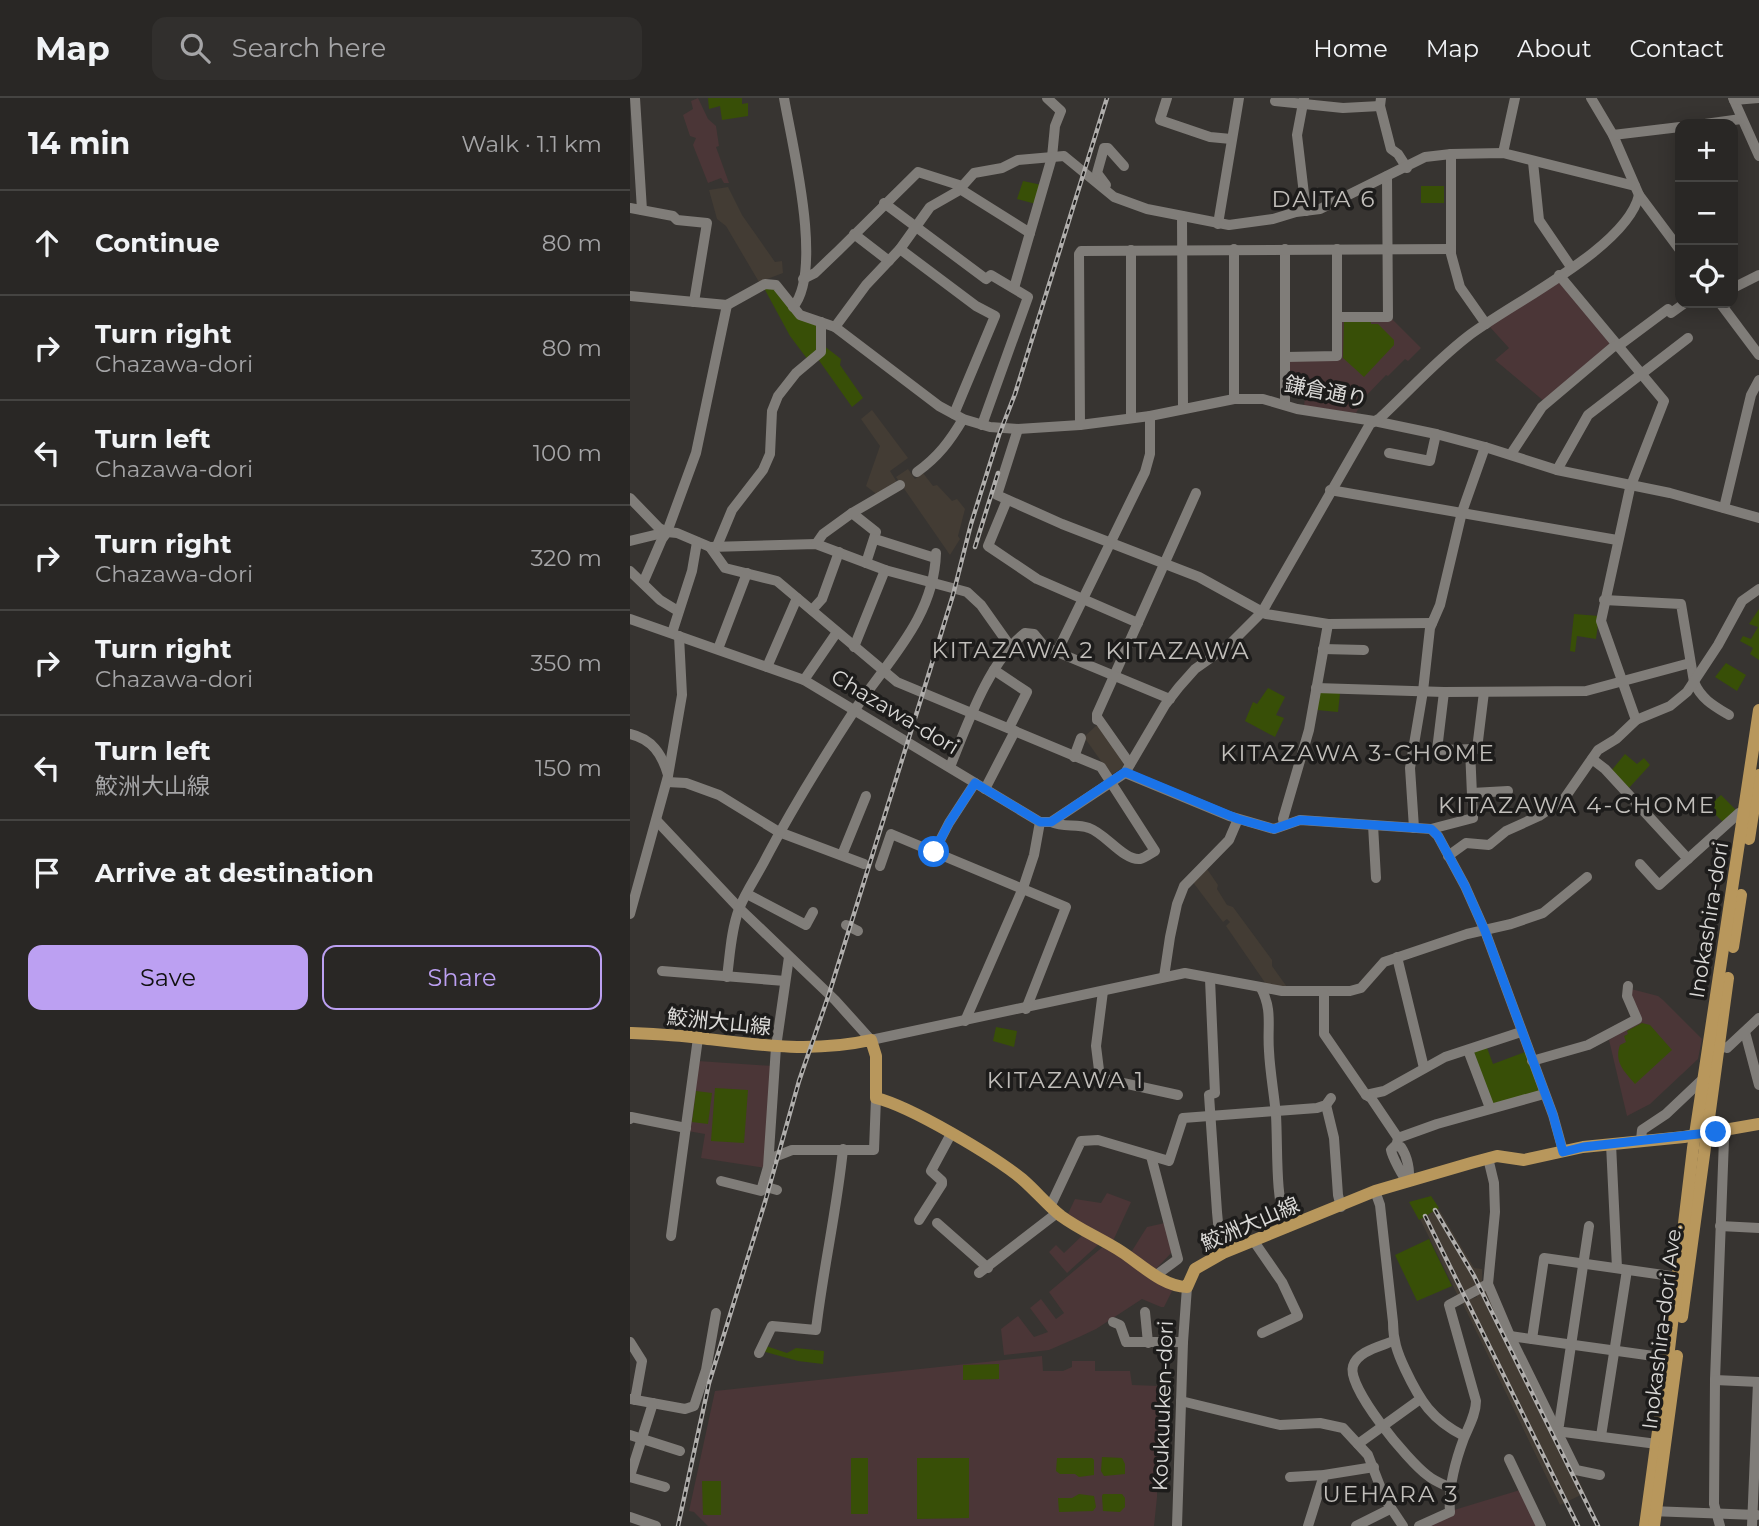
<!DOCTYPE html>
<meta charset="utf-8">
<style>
body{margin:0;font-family:Montserrat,"Noto Sans JP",sans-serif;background:#312f2d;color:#f1f3f6}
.controls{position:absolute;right:21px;top:21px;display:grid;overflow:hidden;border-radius:14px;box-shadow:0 4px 18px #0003}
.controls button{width:63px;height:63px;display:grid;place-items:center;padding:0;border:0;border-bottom:2px solid #454442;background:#292725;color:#f1f3f6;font:35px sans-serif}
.stop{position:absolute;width:21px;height:21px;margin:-16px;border:5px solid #1a73e8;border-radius:50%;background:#fff}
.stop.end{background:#1a73e8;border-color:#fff;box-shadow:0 2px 7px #0008}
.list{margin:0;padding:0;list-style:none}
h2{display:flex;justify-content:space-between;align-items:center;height:91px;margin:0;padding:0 28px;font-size:30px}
h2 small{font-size:23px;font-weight:400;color:#a5a5a7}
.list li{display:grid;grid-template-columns:46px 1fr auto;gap:21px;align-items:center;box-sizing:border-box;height:105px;padding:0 28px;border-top:2px solid #454442}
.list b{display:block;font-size:26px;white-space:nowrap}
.list p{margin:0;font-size:23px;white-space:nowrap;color:#a5a5a7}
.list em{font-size:23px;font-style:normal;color:#a5a5a7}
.actions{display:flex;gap:14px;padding:21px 28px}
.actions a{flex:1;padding:16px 0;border:2px solid #bca0f2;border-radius:14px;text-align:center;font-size:24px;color:#bca0f2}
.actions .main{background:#bca0f2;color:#111}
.icon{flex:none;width:38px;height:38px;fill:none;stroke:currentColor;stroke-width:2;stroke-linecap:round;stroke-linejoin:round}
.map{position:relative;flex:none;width:1129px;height:1428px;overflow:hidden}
header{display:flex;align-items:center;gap:42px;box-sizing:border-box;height:98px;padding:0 35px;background:#292725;border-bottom:2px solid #454442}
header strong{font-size:33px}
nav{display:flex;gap:38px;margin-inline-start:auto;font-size:24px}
.search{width:490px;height:63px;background:#312f2d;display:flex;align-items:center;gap:18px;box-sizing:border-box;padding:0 24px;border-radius:14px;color:#a5a5a7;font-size:26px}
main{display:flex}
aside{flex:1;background:#292725}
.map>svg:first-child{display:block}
</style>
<header>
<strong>Map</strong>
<div class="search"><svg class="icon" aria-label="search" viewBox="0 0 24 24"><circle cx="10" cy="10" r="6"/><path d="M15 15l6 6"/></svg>Search here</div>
<nav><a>Home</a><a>Map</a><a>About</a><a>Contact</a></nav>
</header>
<main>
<aside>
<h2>14 min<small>Walk · 1.1 km</small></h2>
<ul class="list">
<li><svg class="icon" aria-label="ahead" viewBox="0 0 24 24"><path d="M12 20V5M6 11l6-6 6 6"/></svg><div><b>Continue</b></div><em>80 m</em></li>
<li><svg class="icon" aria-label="right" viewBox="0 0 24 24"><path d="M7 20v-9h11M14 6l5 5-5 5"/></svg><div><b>Turn right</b><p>Chazawa-dori</p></div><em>80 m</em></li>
<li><svg class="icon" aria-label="left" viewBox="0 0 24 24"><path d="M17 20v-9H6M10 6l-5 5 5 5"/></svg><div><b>Turn left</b><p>Chazawa-dori</p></div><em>100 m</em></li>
<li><svg class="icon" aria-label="right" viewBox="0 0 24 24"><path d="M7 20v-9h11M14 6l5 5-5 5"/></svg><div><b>Turn right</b><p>Chazawa-dori</p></div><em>320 m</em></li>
<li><svg class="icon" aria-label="right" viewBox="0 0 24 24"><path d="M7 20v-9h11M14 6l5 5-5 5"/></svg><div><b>Turn right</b><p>Chazawa-dori</p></div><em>350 m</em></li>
<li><svg class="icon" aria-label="left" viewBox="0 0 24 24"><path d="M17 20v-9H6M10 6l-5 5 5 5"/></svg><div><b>Turn left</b><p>鮫洲大山線</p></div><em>150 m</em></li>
<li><svg class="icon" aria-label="arrive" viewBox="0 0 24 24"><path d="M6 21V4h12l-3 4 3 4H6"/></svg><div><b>Arrive at destination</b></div></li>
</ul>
<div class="actions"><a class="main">Save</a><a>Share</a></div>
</aside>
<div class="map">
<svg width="1129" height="1428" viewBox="0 0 1129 1428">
<rect width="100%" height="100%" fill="#373431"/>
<g fill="#433c34">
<polygon points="98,89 112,117 145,164 152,163 153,175 129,184 96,128 87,121 79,92"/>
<polygon points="242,312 278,360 260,373 268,386 249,398 236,388 250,348 231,321"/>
<polygon points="278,371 285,381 293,375 303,388 307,387 322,403 327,401 335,411 328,438 330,441 320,457 266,379"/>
<polygon points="468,626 497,661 491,671 481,677 454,639"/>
<polygon points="577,771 588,787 587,791 597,807 603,809 642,862 642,868 657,889 638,889 596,828 600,824 597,821 593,824 562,783"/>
<polygon points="808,1110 844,1170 852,1171 852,1185 828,1198 790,1121"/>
<polygon points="856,1192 955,1395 930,1407 832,1204 847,1199 847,1196"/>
</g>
<g fill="#4b3637">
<polygon points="68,0 78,21 86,28 89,48 86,49 99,85 94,85 91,80 78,85 63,47 66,40 60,38 53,17 63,11 61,3"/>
<polygon points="928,181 982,243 915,304 865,262 879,250 859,228"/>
<polygon points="762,221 791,250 778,263 775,261 758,278 756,277 735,299 726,315 674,308 676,290 680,290 681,284 659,281 659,263 709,261 711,222"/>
<polygon points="1001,891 1028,898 1033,902 1072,941 1068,961 1020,1006 997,1018 979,942 1011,922 1001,898"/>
<polygon points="68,963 143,968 135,1070 71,1060 75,1036 58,1033"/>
<polygon points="477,1095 501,1104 482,1145 436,1120 445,1101 471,1105"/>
<polygon points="535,1125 543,1153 524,1173 500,1156 517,1129"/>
<polygon points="454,1136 470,1145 437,1175 419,1154 426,1147 434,1155"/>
<polygon points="475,1147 543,1191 534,1209 531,1209 512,1201 466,1231 449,1239 419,1252 374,1257 371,1231 388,1218 404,1239 418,1234 400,1210 411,1201 426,1221 434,1215 419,1194"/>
<polygon points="412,1258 413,1273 433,1273 442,1269 442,1263 465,1263 465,1273 500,1273 502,1287 529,1288 527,1399 524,1428 78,1428 64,1414 59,1413 85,1293"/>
<polygon points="890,1392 908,1428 796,1428 824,1412"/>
</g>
<g fill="#384f07">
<polygon points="78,0 112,0 112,6 118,5 118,18 92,22 90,8 79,11"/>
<polygon points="393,83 412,87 406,106 387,101"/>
<rect x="791" y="88" width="23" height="17"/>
<polygon points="134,190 144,191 188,228 186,255 178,262 160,238"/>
<polygon points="714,223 741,223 741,226 748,226 764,242 764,247 734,279 713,260"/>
<polygon points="193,247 211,261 210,267 233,300 222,309 188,261"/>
<polygon points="1129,511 1129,562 1120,556 1123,550 1110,543 1113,538 1121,541 1128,529 1119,526"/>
<polygon points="944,516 969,518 966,541 947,538 945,554 940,553"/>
<polygon points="1096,565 1116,577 1107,593 1085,579"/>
<polygon points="638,590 655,599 646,617 654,620 645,639 615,623 623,604 627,606"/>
<polygon points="689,594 710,595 708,614 687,612"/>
<polygon points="995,656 1007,666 1014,660 1020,667 998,691 981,673"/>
<polygon points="1091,697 1107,713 1095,726 1078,709"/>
<path d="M 1012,925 L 1020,927 L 1042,952 L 1005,986 C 994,973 984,964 990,947 L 996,944 L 994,938 L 998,936 L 997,933 Z"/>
<polygon points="366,929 387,933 384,949 363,943"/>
<polygon points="856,947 863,966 895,954 909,994 863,1008 843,952"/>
<polygon points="85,990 118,992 114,1045 81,1043"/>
<polygon points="66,993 82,995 78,1026 62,1024"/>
<polygon points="801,1098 809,1110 789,1122 779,1104"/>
<polygon points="799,1141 822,1188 787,1203 765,1157"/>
<polygon points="133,1247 157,1255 166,1250 194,1253 193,1266 168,1263 132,1253"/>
<polygon points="369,1266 369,1281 333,1282 333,1267"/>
<polygon points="472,1359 492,1360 495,1366 495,1376 474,1378 471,1373"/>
<rect x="221" y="1360" width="17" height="56"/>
<polygon points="287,1360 339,1360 339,1420 287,1421"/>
<polygon points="427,1360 462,1360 464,1362 464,1377 449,1379 445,1376 430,1376 426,1373"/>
<polygon points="72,1383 91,1383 91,1417 73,1417"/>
<polygon points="449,1396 464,1398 466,1409 463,1413 429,1414 428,1400 442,1400"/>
<polygon points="473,1396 492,1396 495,1400 495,1409 490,1414 473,1413 472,1398"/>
</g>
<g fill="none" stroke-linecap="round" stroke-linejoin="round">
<g stroke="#807d79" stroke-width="10">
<polyline points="5,0 12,112"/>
<path d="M 154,0 C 162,46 194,173 163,209"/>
<polyline points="537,0 530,22 580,39 601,41"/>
<polyline points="674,0 667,37 676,113"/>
<polyline points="751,0 750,8 761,51 768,56 777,70"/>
<polyline points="961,0 983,37 1009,97 1050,152"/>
<polyline points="1103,0 1129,58"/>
<polyline points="1104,2 1129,0"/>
<polyline points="645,3 713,10 750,8"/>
<polyline points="1075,26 1111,21"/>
<polyline points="983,37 1050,29"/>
<polyline points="873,55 885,0"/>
<polyline points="821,56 821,156 830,189 856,226"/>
<polyline points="903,64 909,122 941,169"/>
<polyline points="476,87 467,75 474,50 478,50 494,68"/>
<polyline points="330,91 400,135"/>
<polyline points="254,105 356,181 361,177 398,199 352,327"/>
<polyline points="0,110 43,118 47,122 77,125 64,204"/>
<polyline points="552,118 553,310"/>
<polyline points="588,126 609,0"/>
<polyline points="224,136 259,163"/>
<polyline points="270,151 346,208 365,218 324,316"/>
<polyline points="501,152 501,320"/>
<polyline points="929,177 1034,303 1000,390 971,523 1006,622"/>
<polyline points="173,181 185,175 208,153 288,74 332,88"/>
<polyline points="384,190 422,59 425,28 431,13 417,0"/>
<polyline points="1103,190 1129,177"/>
<polyline points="0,198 97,207 135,186 146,187 170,217 205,229 309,308 333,321 360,329 388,331 450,327 520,318 604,301 633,301 667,311 744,323 806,336 855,349 927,372 1040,395 1129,420"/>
<polyline points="1090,205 1129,257"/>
<polyline points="707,219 758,219 757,78"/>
<polyline points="205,229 236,187 270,151 300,109 328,93 344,75 372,70 388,62 434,58 484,99 517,111 599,127 643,121 666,114 690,111 795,59 821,56 873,55 1005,88"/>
<polyline points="656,259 707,258 707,151"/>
<polyline points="604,301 604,151"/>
<polyline points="655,307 655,151"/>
<polyline points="450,327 449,156 451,153 821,151"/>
<polyline points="388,331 367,397 432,426 569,479 636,516 698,526 802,525"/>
<polyline points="759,355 800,363 806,336"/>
<polyline points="881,356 912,309 983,249 991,246 1038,211 1041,215 1055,205"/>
<polyline points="927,372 958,317 1058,240"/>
<path d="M 287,374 C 308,359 320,343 333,321"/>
<polyline points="700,392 987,442"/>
<polyline points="0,400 29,430 37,434"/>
<polyline points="377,402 358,448 407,481 508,525"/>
<polyline points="1094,410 1121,297 1129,282"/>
<polyline points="222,415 246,434 236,465"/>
<polyline points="245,441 305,460"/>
<polyline points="0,443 37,434 47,435 80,449 186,446 255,472 337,494 351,507 380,548"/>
<polyline points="186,446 193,436 222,415 270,387"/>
<polyline points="87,448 102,412 133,372 140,356 142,313 148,298 166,275 191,254 191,224"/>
<path d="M 80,449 L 95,470 L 147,483 L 267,584 L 471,669 L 525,753 C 521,755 515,760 510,761 C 494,763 475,735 459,730 C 446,725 434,730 421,724"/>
<polyline points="0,473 30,502 48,513"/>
<polyline points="13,485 32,441 37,434 66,355 97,207"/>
<path d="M 974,502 L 1051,506 L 1064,584 C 1071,601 1084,608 1099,617"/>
<polyline points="182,512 192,501 209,454"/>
<polyline points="0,521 174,582 410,724 421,724 495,675 599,718 644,731 670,722 801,731 808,738 835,788 855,833 923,1017 933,1053"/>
<polyline points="42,535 62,473 67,444"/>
<polyline points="224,549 255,472"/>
<polyline points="88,551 117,475"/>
<polyline points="693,551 734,552"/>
<polyline points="427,554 515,374 520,356 520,318"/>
<polyline points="137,569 167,500"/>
<polyline points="364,572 397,594 379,630"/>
<polyline points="174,582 207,534"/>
<polyline points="686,590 814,594 956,593 1060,565"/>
<polyline points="814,594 807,652 847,651 854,594"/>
<polyline points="467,619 500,666"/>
<polyline points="467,622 467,616 566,395"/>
<path d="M 0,636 C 22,641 32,656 38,677"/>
<polyline points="444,659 451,640"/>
<polyline points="962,661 975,671 1058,761"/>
<path d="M 320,669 C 337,627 359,563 395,535 L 404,536 L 413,547 L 427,554 L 540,601"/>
<path d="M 495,675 L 535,607 L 549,589 L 565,571 L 599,547 L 632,514 L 740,326 L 750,320 C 779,293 806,263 837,239 C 881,205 997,150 1009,97"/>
<polyline points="37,684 56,685 89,697 149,734 234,766"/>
<polyline points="355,691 385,633"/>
<polyline points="842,695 878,693"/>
<polyline points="27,723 109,810 205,902 241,942 555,875 652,893 720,893 731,890 754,864 837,836 881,826 913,815 957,779"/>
<polyline points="654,727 653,721 679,632 698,526"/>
<polyline points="743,727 746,780"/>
<polyline points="784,730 780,670 793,593 800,530 810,507 832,414 855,349"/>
<polyline points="801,731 843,720 840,651"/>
<polyline points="304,754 319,725 345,685"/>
<polyline points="212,757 236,698"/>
<polyline points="818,758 836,745 859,747 876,733 909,718 934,701 968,652 986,641 1006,622 1040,608 1057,594 1088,547 1112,503 1129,491"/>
<polyline points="1010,766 1029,787 1109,715 1114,715"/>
<polyline points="250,768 261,736 436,809 396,911"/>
<polyline points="117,796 176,827 183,814"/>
<polyline points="0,816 38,678 52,597 49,538"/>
<polyline points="216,827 228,833"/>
<polyline points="767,859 794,970"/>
<polyline points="32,873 155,883"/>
<path d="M 97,879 C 100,857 101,832 109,811 C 115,795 126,779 134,764 C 161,712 192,662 224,613 C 258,562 304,520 306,455"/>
<polyline points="534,879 540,839 547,806 554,788 599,742 608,721"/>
<polyline points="580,881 585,995 579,997 587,1114 590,1146 593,1155"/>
<path d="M 631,890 C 643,913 637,928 639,953 C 640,974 644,995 646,1017 C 648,1053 645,1095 656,1130"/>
<polyline points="473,893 466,948 470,980 548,997"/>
<polyline points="694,895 694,936 736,997 754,993 815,959 891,934"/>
<polyline points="335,923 393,790 404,757 410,724"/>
<polyline points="1115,934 1129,987"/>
<polyline points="1089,948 1097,950 1129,920"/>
<polyline points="838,952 860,1010"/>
<polyline points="902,963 958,947 1007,921 997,898 998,888"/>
<polyline points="736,997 741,1000 768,1040 767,1045"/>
<polyline points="696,1007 704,1040 708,1097 711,1109"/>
<polyline points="0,1021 1,1019 56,1030"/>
<polyline points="1090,1033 1094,1041 1085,1282 1084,1406 1090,1428"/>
<polyline points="768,1040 807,1026 914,996"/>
<polyline points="1011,1042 1012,1032 1036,1016 1073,981"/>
<polyline points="981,1046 987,1170"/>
<path d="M 765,1048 L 771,1049 C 777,1058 781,1073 778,1084 C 773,1080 762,1058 761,1052 Z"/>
<polyline points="521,1058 548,1161 525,1178"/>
<polyline points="858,1060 864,1085 865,1114 858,1186 880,1238 946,1372 970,1377"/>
<polyline points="139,1061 162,1052 244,1052 246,1000"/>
<polyline points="91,1083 131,1093 138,1069 146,949 159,859"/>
<polyline points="133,1088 147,1092"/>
<path d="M 745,1093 L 750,1107 L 763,1224 C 763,1242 767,1254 775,1271 C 790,1303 802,1322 834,1338"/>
<polyline points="420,1109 451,1043 468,1042 539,1063 553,1020 687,1010 696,1007 701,1000"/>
<polyline points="289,1122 312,1086 312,1083 301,1073 321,1036"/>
<polyline points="307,1125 358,1170"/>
<polyline points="1090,1128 1129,1130"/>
<polyline points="41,1138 68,940"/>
<polyline points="623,1142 652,1184 668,1218 632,1235"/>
<polyline points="349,1175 427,1115"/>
<polyline points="515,1214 518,1245"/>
<polyline points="483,1224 490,1227 496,1244 553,1244"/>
<polyline points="880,1238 1038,1260"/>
<polyline points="902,1241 914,1160 1055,1180"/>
<path d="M 763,1243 C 749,1249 728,1253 723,1268 C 716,1289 779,1364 797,1377 C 804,1383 812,1386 821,1390"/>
<polyline points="0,1244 12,1263 5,1302"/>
<path d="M 129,1255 L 142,1228 L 186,1232 C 193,1171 207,1112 213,1051"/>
<polyline points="1085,1282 1129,1284"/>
<polyline points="0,1301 55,1311 64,1308 76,1272 86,1215"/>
<polyline points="551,1303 650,1327 690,1325 713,1330 738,1357 755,1401 773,1428"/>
<polyline points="926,1333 929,1327 959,1128"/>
<polyline points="926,1333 1027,1346"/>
<polyline points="0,1337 50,1353"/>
<polyline points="971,1338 997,1172"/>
<polyline points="728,1346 789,1302"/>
<polyline points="879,1361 911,1428"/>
<polyline points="0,1378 23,1305"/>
<polyline points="0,1379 35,1389"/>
<polyline points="660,1379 694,1377 744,1369"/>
<polyline points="1020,1413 1127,1417"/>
<polyline points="0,1419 26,1428"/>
<polyline points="547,1428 553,1244 557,1189"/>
<polyline points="678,1428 694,1377"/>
<polyline points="726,1428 760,1411"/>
<path d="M 789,1428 L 820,1414 C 818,1389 825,1364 834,1340 C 839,1328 846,1316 846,1303 L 819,1207 L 858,1186"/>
<polyline points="1122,1428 1128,1284"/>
</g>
<g stroke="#b8975c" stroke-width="12">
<polyline points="1119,741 1129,677"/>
<polyline points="1103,849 1111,797"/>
<path d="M 0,935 C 23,936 47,937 70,940 C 128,947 182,955 241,942 L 246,958 L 246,1000 C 280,1008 364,1058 392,1081 C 406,1093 417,1107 431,1118 C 450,1132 472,1141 492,1154 C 512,1167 532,1188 557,1189 L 565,1171 L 593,1155 L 745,1093 L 841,1065 L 867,1058 L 894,1062 L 953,1049 L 1054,1039 L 1129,1026"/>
<polyline points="1052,1219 1098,880"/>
<polyline points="1015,1428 1038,1260 1063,1050 1129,612"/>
<polyline points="1024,1428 1047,1258"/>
</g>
<defs>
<g id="rail">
<polyline points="345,449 368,375"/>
<polyline points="805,1112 844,1178 968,1428"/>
<polyline points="795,1118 948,1428"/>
<polyline points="48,1428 79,1285 135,1104 169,983 199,896 291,601 323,497 341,426 369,337 385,296 477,0"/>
</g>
</defs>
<use href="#rail" stroke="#b0aeac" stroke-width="4.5"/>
<use href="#rail" stroke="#1d1c1b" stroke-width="2" stroke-dasharray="5" stroke-linecap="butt"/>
</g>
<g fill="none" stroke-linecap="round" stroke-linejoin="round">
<polyline stroke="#1a73e8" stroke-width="9" points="304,754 319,725 345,685 410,724 421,724 495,674 608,721 644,731 670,722 801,731 808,738 835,788 855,833 923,1017 933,1054 953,1049 1086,1034"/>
</g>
<g text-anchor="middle" stroke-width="7" stroke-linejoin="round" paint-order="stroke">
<g font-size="21" fill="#dad9d7" stroke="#1d1c1b">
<text transform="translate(696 294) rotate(11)" y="7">鎌倉通り</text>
<text transform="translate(265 614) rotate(31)" y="7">Chazawa-dori</text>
<text transform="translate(1079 822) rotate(-81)" y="7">Inokashira-dori</text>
<text transform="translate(89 924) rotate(6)" y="7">鮫洲大山線</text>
<text transform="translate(620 1126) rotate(-23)" y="7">鮫洲大山線</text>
<text transform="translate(1032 1229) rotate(-83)" y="7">Inokashira-dori Ave.</text>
<text transform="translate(533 1308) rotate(-88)" y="7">Koukuuken-dori</text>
</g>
<g font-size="23" letter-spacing="2" fill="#c1beba" stroke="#1d1c1b">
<text x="694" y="109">DAITA 6</text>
<text x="383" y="560">KITAZAWA 2</text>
<text x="728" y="663">KITAZAWA 3-CHOME</text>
<text x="947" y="715">KITAZAWA 4-CHOME</text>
<text x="436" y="990">KITAZAWA 1</text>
<text x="761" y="1404">UEHARA 3</text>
</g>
<g font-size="24" letter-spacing="2" fill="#c1beba" stroke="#1d1c1b">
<text x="548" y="561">KITAZAWA</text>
</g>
</g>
</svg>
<div class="controls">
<button>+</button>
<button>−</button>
<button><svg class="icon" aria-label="locate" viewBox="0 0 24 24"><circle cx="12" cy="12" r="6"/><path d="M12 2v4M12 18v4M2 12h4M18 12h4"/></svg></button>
</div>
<div class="stop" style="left:304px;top:754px"></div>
<div class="stop end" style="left:1086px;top:1034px"></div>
</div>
</main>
